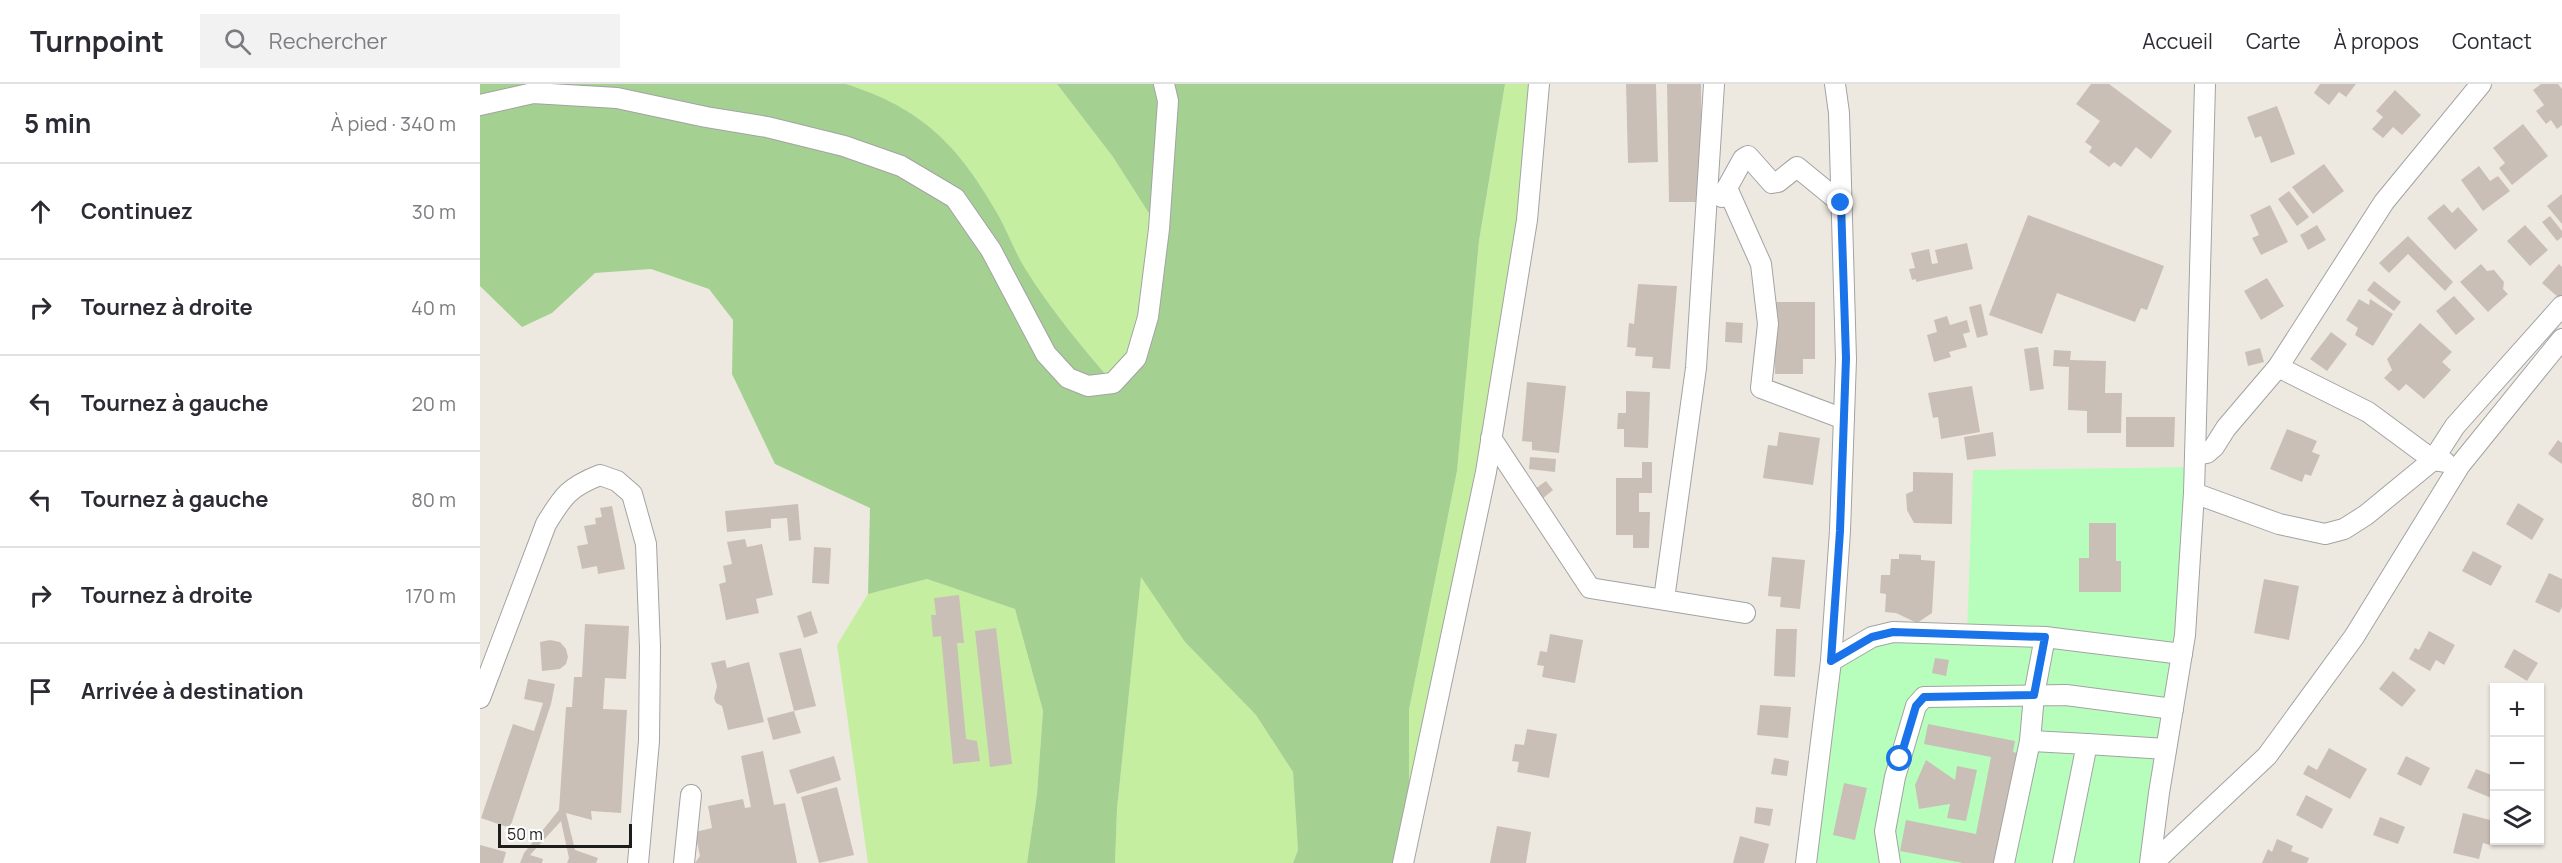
<!DOCTYPE html>
<html lang="fr">
<meta charset="utf-8">
<style>
body{margin:0;font-family:Manrope,sans-serif;background:#f2f2f3;color:#2b2b33}
.controls{position:absolute;right:18px;bottom:18px;display:grid;overflow:hidden;border-radius:0px;box-shadow:0 2px 4px #0004}
.controls button{width:54px;height:54px;display:grid;place-items:center;padding:0;border:0;border-bottom:2px solid #e1e1e2;background:#fff;color:#2b2b33;font:30px sans-serif}
.scale{position:absolute;left:18px;bottom:15px;width:134px;box-sizing:border-box;padding-left:6px;border:3px solid #1c1c1c;border-top:0;font-size:16px;line-height:21px;white-space:nowrap;color:#1c1c1c;-webkit-text-stroke:4px #fff;paint-order:stroke}
.stop{position:absolute;width:18px;height:18px;margin:-14px;border:4px solid #1a73e8;border-radius:50%;background:#fff}
.stop.end{background:#1a73e8;border-color:#fff;box-shadow:0 2px 6px #0008}
.list{margin:0;padding:0;list-style:none}
h2{display:flex;justify-content:space-between;align-items:center;height:78px;margin:0;padding:0 24px;font-size:26px}
h2 small{font-size:20px;font-weight:400;color:#7c7c81}
.list li{display:grid;grid-template-columns:39px 1fr auto;gap:18px;align-items:center;box-sizing:border-box;height:96px;padding:0 24px;border-top:2px solid #e1e1e2}
.list b{display:block;font-size:22px;white-space:nowrap}
.list em{font-size:20px;font-style:normal;color:#7c7c81}
.icon{flex:none;width:33px;height:33px;fill:none;stroke:currentColor;stroke-width:2;stroke-linecap:round;stroke-linejoin:round}
.map{position:relative;flex:none;width:2082px;height:779px;overflow:hidden}
header{display:flex;align-items:center;gap:36px;box-sizing:border-box;height:84px;padding:0 30px;background:#fff;border-bottom:2px solid #e1e1e2}
header strong{font-size:28px}
nav{display:flex;gap:33px;margin-inline-start:auto;font-size:21px}
.search{width:420px;height:54px;background:#f2f2f3;display:flex;align-items:center;gap:15px;box-sizing:border-box;padding:0 21px;border-radius:0px;color:#7c7c81;font-size:22px}
main{display:flex}
aside{flex:1;background:#fff}
.map>svg:first-child{display:block}
</style>
<header>
<strong>Turnpoint</strong>
<div class="search"><svg class="icon" aria-label="search" viewBox="0 0 24 24"><circle cx="10" cy="10" r="6"/><path d="M15 15l6 6"/></svg>Rechercher</div>
<nav><a>Accueil</a><a>Carte</a><a>À propos</a><a>Contact</a></nav>
</header>
<main>
<aside>
<h2>5 min<small>À pied · 340 m</small></h2>
<ul class="list">
<li><svg class="icon" aria-label="ahead" viewBox="0 0 24 24"><path d="M12 20V5M6 11l6-6 6 6"/></svg><div><b>Continuez</b></div><em>30 m</em></li>
<li><svg class="icon" aria-label="right" viewBox="0 0 24 24"><path d="M7 20v-9h11M14 6l5 5-5 5"/></svg><div><b>Tournez à droite</b></div><em>40 m</em></li>
<li><svg class="icon" aria-label="left" viewBox="0 0 24 24"><path d="M17 20v-9H6M10 6l-5 5 5 5"/></svg><div><b>Tournez à gauche</b></div><em>20 m</em></li>
<li><svg class="icon" aria-label="left" viewBox="0 0 24 24"><path d="M17 20v-9H6M10 6l-5 5 5 5"/></svg><div><b>Tournez à gauche</b></div><em>80 m</em></li>
<li><svg class="icon" aria-label="right" viewBox="0 0 24 24"><path d="M7 20v-9h11M14 6l5 5-5 5"/></svg><div><b>Tournez à droite</b></div><em>170 m</em></li>
<li><svg class="icon" aria-label="arrive" viewBox="0 0 24 24"><path d="M6 21V4h12l-3 4 3 4H6"/></svg><div><b>Arrivée à destination</b></div></li>
</ul>
</aside>
<div class="map">
<svg width="2082" height="779" viewBox="0 0 2082 779">
<rect width="100%" height="100%" fill="#eee9e0"/>
<g fill="#c6eea0">
<path d="M 366,0 L 577,0 L 633,73 L 679,145 L 668,233 L 633,299 C 602,263 572,227 546,187 C 535,169 528,148 517,130 C 479,62 442,24 366,0 Z"/>
<polygon points="1025,0 1059,0 1052,98 929,754 929,626 977,387 999,157"/>
<polygon points="661,492 705,558 776,631 813,688 818,766 813,779 635,779 637,725"/>
<polygon points="447,495 535,525 563,627 557,710 547,779 388,779 357,561 388,510"/>
</g>
<path fill="#a4d191" d="M 0,0 L 366,0 C 442,24 479,62 517,129 C 528,148 535,169 546,186 C 572,227 602,263 633,299 L 656,274 L 679,145 L 633,73 L 577,0 L 1025,0 L 999,157 L 977,387 L 929,626 L 929,754 L 923,779 L 813,779 L 818,766 L 813,688 L 776,631 L 705,558 L 661,493 L 637,725 L 635,779 L 547,779 L 557,710 L 563,627 L 535,525 L 447,495 L 388,510 L 390,424 L 295,380 L 252,290 L 253,236 L 229,205 L 171,185 L 115,189 L 72,229 L 42,243 L 0,202 Z"/>
<polygon fill="#b7febd" points="1715,383 1670,779 1339,779 1329,773 1351,577 1392,553 1487,549 1493,386"/>
<g fill="#cabfb6">
<polygon points="1146,0 1176,0 1178,78 1148,79"/>
<polygon points="1187,0 1221,0 1222,118 1189,118"/>
<polygon points="1611,0 1629,0 1692,47 1671,75 1656,63 1641,83 1634,78 1629,83 1609,68 1612,63 1605,58 1620,37 1596,20"/>
<polygon points="1840,0 1876,0 1866,13 1859,8 1849,21 1834,9"/>
<polygon points="2061,0 2078,0 2082,5 2082,41 2077,45 2071,36 2066,40 2056,27 2064,21 2053,6"/>
<polygon points="1915,6 1941,31 1922,51 1913,43 1903,54 1892,45 1903,33 1896,27"/>
<polygon points="1797,22 1815,70 1791,79 1781,52 1775,54 1767,33"/>
<polygon points="2043,40 2068,72 2032,101 2019,84 2025,79 2013,64"/>
<polygon points="1844,80 1864,107 1833,130 1812,103"/>
<polygon points="1999,82 2010,97 2018,92 2030,107 2003,127 1981,96"/>
<polygon points="1809,107 1829,133 1817,142 1798,115"/>
<polygon points="2082,110 2082,140 2067,122"/>
<polygon points="1964,120 1972,129 1978,123 1998,146 1975,166 1947,134"/>
<polygon points="1790,121 1808,158 1781,171 1772,154 1779,151 1770,131"/>
<polygon points="1548,131 1684,182 1667,226 1661,224 1655,238 1577,209 1562,250 1509,231"/>
<polygon points="2070,132 2082,147 2082,153 2077,157 2062,138"/>
<polygon points="1837,141 1846,156 1828,166 1820,151"/>
<polygon points="2045,141 2068,166 2050,182 2027,157"/>
<polygon points="1928,152 1973,198 1965,207 1928,170 1909,189 1899,179"/>
<polygon points="1487,159 1493,185 1436,198 1436,195 1432,196 1429,185 1435,184 1431,169 1449,165 1452,180 1458,179 1455,166"/>
<polygon points="2001,180 2007,187 2014,186 2024,198 2023,205 2028,210 2008,228 1980,198"/>
<polygon points="2079,180 2082,183 2082,211 2079,214 2062,199"/>
<polygon points="1787,194 1804,222 1781,236 1764,207"/>
<polygon points="1894,197 1921,218 1914,227 1887,206"/>
<polygon points="1158,200 1197,202 1190,285 1172,284 1173,273 1155,272 1156,264 1147,263 1149,239 1154,240"/>
<polygon points="1974,212 1995,235 1976,251 1956,227"/>
<polygon points="1879,215 1889,221 1890,215 1913,230 1893,262 1875,251 1878,244 1866,236"/>
<polygon points="1295,218 1335,218 1335,275 1323,275 1323,290 1295,290"/>
<polygon points="1501,220 1508,251 1497,254 1489,223"/>
<polygon points="1467,232 1470,241 1487,236 1490,248 1483,250 1487,263 1469,268 1471,273 1454,278 1447,251 1457,248 1454,236"/>
<polygon points="1246,238 1263,239 1262,259 1245,258"/>
<polygon points="1940,239 1972,268 1962,278 1971,286 1944,315 1926,300 1919,307 1904,294 1912,286 1907,275"/>
<polygon points="1851,248 1867,260 1847,287 1830,275"/>
<polygon points="1558,263 1564,305 1550,307 1544,265"/>
<polygon points="1780,264 1784,278 1768,282 1765,268"/>
<polygon points="1574,266 1591,267 1590,276 1626,277 1625,309 1642,309 1641,349 1607,349 1607,327 1588,326 1589,283 1573,282"/>
<polygon points="1047,298 1086,302 1079,369 1052,366 1052,358 1042,357"/>
<polygon points="1492,302 1500,348 1461,355 1458,333 1453,334 1448,309"/>
<polygon points="1146,307 1170,308 1168,364 1144,363 1144,345 1137,345 1138,329 1146,329"/>
<polygon points="1646,333 1695,333 1694,363 1646,363"/>
<polygon points="1807,345 1837,357 1832,368 1840,371 1831,392 1825,390 1822,398 1790,385"/>
<polygon points="1299,348 1340,354 1333,401 1283,394 1288,361 1297,362"/>
<polygon points="1513,348 1516,372 1487,376 1484,353"/>
<polygon points="2078,356 2082,359 2082,380 2068,370"/>
<polygon points="1050,373 1076,375 1075,388 1049,385"/>
<polygon points="1162,378 1172,378 1172,409 1159,409 1159,428 1170,428 1169,464 1153,464 1153,451 1136,451 1136,394 1162,394"/>
<polygon points="1433,388 1473,389 1472,440 1434,439 1427,426 1426,410 1433,407"/>
<polygon points="1066,397 1073,406 1062,415 1055,405"/>
<polygon points="2038,419 2064,435 2052,456 2026,440"/>
<polygon points="318,420 321,456 309,457 307,434 291,435 291,444 247,448 245,427"/>
<polygon points="132,422 145,485 118,490 117,482 102,485 97,462 108,460 104,442 116,440 115,434 122,433 120,424"/>
<polygon points="1609,439 1636,439 1636,477 1641,477 1641,508 1599,508 1599,474 1609,474"/>
<polygon points="265,455 267,463 282,460 293,511 276,515 279,529 246,536 239,500 246,498 243,482 252,480 247,458"/>
<polygon points="334,463 351,464 349,500 332,499"/>
<polygon points="1993,467 2022,482 2011,502 1982,487"/>
<polygon points="1419,470 1441,471 1441,476 1455,477 1452,529 1437,539 1416,529 1405,528 1406,510 1400,509 1401,491 1410,491 1411,475 1419,475"/>
<polygon points="1292,473 1325,476 1320,525 1300,523 1301,513 1288,512"/>
<polygon points="2069,489 2082,495 2082,523 2079,529 2055,518"/>
<polygon points="1784,495 1819,502 1809,556 1774,549"/>
<polygon points="479,511 484,559 477,559 486,655 497,657 500,677 473,680 461,552 453,553 451,531 456,531 454,514"/>
<polygon points="331,527 338,549 324,554 317,532"/>
<polygon points="105,540 149,542 146,595 125,594 123,625 147,626 141,729 111,727 112,736 86,729 95,766 118,774 116,779 87,779 89,774 81,737 50,771 63,775 62,779 40,779 44,769 79,726 86,623 92,623 94,593 102,593"/>
<polygon points="516,544 532,680 510,683 495,547"/>
<polygon points="1296,545 1317,545 1315,593 1294,592"/>
<polygon points="1949,547 1975,561 1964,581 1956,576 1950,587 1929,575 1935,564 1939,566"/>
<polygon points="1070,550 1103,556 1095,599 1062,593 1064,582 1057,581 1060,567 1067,568"/>
<polygon points="70,556 80,558 86,565 88,573 86,580 80,585 62,587 60,558"/>
<polygon points="321,564 336,622 314,627 321,649 293,656 287,634 314,627 299,569"/>
<polygon points="2034,565 2058,579 2047,597 2024,583"/>
<polygon points="1455,574 1469,576 1466,592 1452,589"/>
<polygon points="245,576 247,584 269,578 284,638 248,646 242,622 236,619 234,614 237,602 231,579"/>
<polygon points="1913,587 1936,606 1922,623 1899,605"/>
<polygon points="48,595 75,600 71,620 30,744 1,734 33,640 54,647 63,619 44,615"/>
<polygon points="1280,621 1311,623 1308,654 1277,651"/>
<polygon points="1448,640 1535,657 1533,668 1542,670 1523,766 1516,765 1513,779 1483,779 1420,767 1426,736 1496,750 1511,673 1444,660"/>
<polygon points="1047,645 1077,650 1069,694 1037,688 1039,678 1032,677 1035,660 1044,661"/>
<polygon points="1849,664 1887,685 1870,715 1823,690 1828,681 1837,686"/>
<polygon points="283,667 294,721 305,719 317,779 215,779 220,772 215,748 232,744 228,722 263,715 265,724 271,723 261,672"/>
<polygon points="354,672 361,696 317,710 309,686"/>
<polygon points="1926,672 1950,684 1941,702 1917,690"/>
<polygon points="1294,674 1309,677 1307,692 1291,690"/>
<polygon points="1446,676 1475,696 1477,682 1497,686 1486,737 1467,734 1470,720 1439,725 1435,701"/>
<polygon points="1996,685 2014,692 2014,715 1987,704"/>
<polygon points="1364,699 1387,704 1375,756 1353,751"/>
<polygon points="357,703 374,771 339,779 321,713"/>
<polygon points="1826,711 1853,725 1842,745 1816,731"/>
<polygon points="1276,723 1293,725 1290,742 1274,739"/>
<polygon points="1983,729 2014,737 2010,761 2003,759 1999,775 1973,769"/>
<polygon points="1900,733 1925,743 1918,760 1893,751"/>
<polygon points="1017,742 1051,748 1046,779 1010,779"/>
<polygon points="1260,752 1289,760 1284,779 1253,779"/>
<polygon points="1797,755 1813,762 1811,767 1829,774 1827,779 1782,779 1788,765 1792,768"/>
<polygon points="0,761 26,768 23,779 0,779"/>
</g>
<g fill="none" stroke-linecap="round" stroke-linejoin="round">
<defs>
<g id="minor">
<polyline points="0,21 53,9 137,14 226,33 287,43 364,62 421,82 475,114 511,166 566,270 588,294 608,302 633,299 656,274 668,233 679,145 688,17 684,0"/>
<polyline points="1247,104 1281,180 1288,240 1281,304 1364,335"/>
<polyline points="1242,113 1263,75 1268,72 1292,99 1298,98 1317,83 1361,119"/>
<polyline points="1798,283 1888,328 1953,376 1975,342 2082,222"/>
<polyline points="1011,354 1110,504 1265,529"/>
<polyline points="1715,371 1727,369 1734,363 1746,344 1798,283 1904,118 2001,0"/>
<polyline points="1714,409 1799,440 1845,450 1864,445 1886,431 1953,376 1965,378"/>
<polyline points="1184,515 1216,284 1234,0"/>
<polyline points="1351,577 1392,553 1413,548 1565,553"/>
<path d="M 0,614 L 66,440 C 83,412 89,403 120,391 L 137,397 L 152,410 L 166,460 L 170,563 L 169,657 L 158,779"/>
<polyline points="1550,657 1607,660 1583,779"/>
<polyline points="1607,660 1686,665"/>
<polyline points="204,779 211,711"/>
<polyline points="923,779 1006,388 1047,136 1059,0"/>
<polyline points="1326,779 1351,577 1360,447 1366,275 1359,29 1355,0"/>
<polyline points="1410,779 1405,747 1415,693 1436,622 1444,613 1586,611 1693,625"/>
<polyline points="1524,779 1550,657 1554,611 1565,553 1702,570"/>
<polyline points="1670,779 1679,709 1705,551 1714,409 1725,0"/>
<polyline points="1673,779 1787,672 1874,553 1980,381 2082,255"/>
</g>
</defs>
<use href="#minor" stroke="#a3a3a3" stroke-width="22"/>
<use href="#minor" stroke="#fff" stroke-width="20"/>
</g>
<g fill="none" stroke-linecap="round" stroke-linejoin="round">
<polyline stroke="#1a73e8" stroke-width="8" points="1361,119 1366,274 1360,447 1351,577 1392,553 1413,548 1565,553 1554,611 1444,613 1436,622 1420,675"/>
</g>
</svg>
<div class="controls">
<button>+</button>
<button>−</button>
<button><svg class="icon" aria-label="layers" viewBox="0 0 24 24"><path d="M12 4l9 5-9 5-9-5zM3 14l9 5 9-5"/></svg></button>
</div>
<div class="scale">50 m</div>
<div class="stop" style="left:1420px;top:675px"></div>
<div class="stop end" style="left:1361px;top:119px"></div>
</div>
</main>
